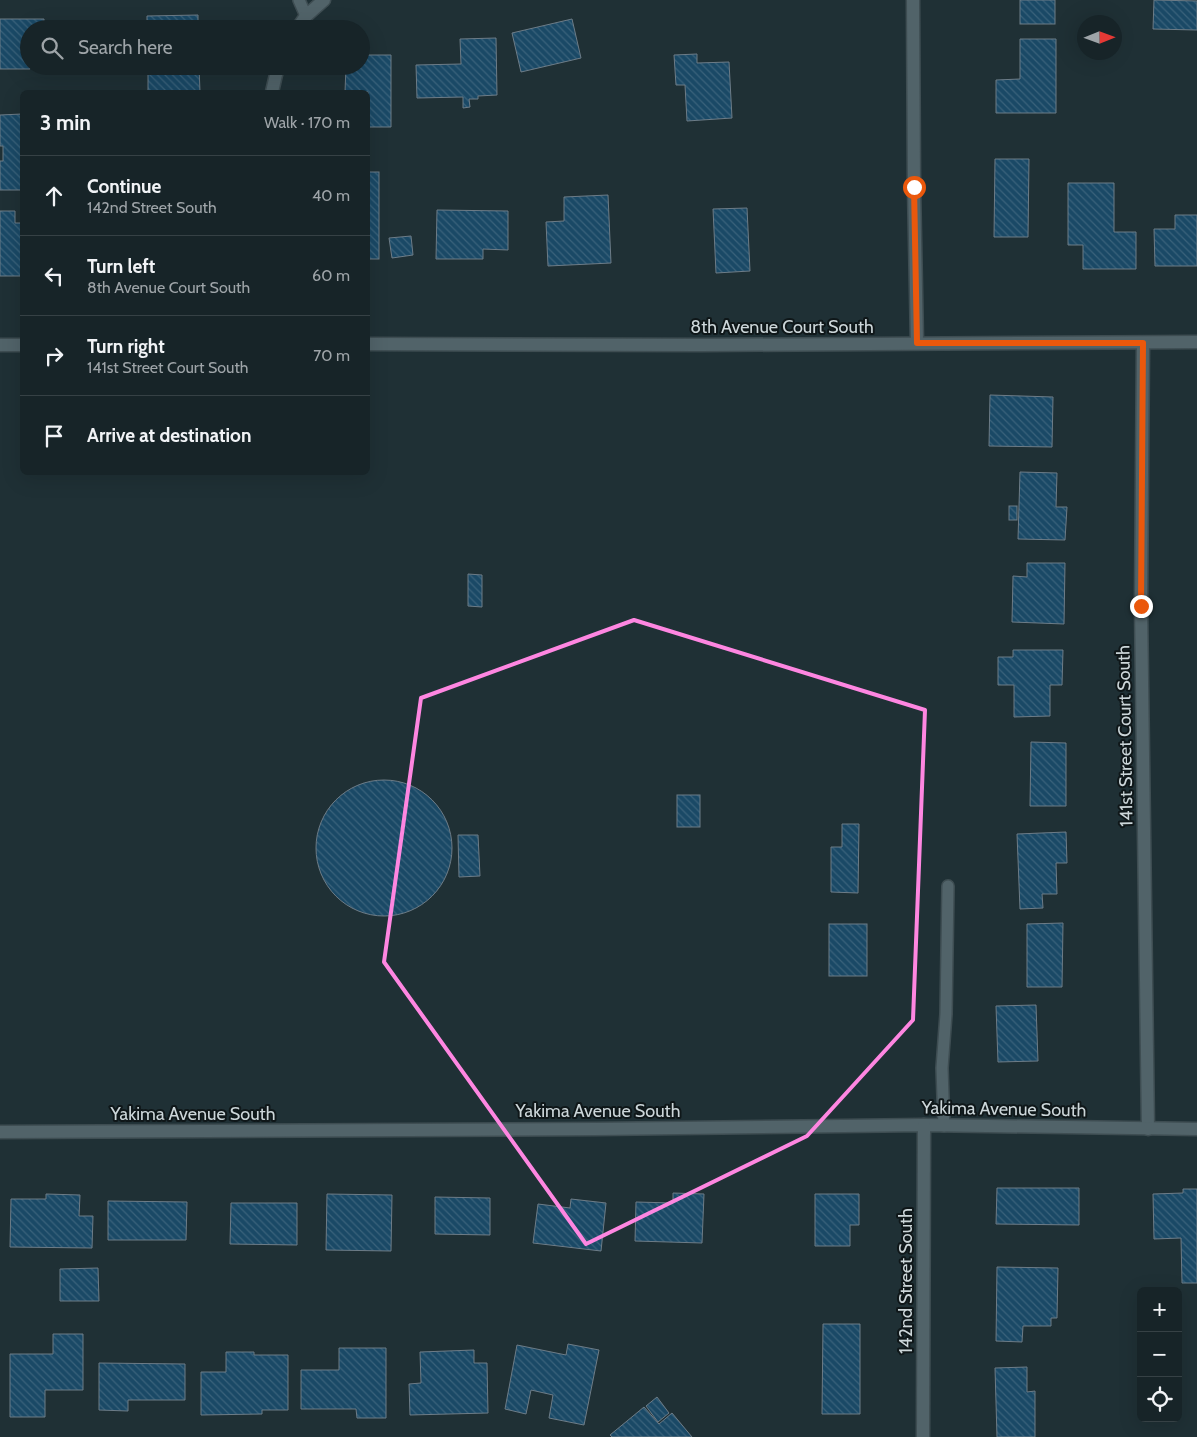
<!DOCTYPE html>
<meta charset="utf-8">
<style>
body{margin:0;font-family:Cabin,sans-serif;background:#202c30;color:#f1f3f6}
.controls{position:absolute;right:15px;bottom:15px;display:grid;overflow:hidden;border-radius:8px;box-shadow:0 5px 20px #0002}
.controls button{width:45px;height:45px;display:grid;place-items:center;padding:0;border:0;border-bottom:1px solid #364145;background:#172428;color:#f1f3f6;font:25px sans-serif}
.compass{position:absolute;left:1077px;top:15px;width:45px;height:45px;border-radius:50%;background:#172428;box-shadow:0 5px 20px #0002;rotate:89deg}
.stop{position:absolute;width:15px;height:15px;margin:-11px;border:4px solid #ea580c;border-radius:50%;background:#fff}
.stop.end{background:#ea580c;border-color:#fff;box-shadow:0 1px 5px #0008}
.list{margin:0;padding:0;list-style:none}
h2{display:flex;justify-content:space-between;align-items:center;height:65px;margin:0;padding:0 20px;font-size:21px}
h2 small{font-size:16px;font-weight:400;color:#9ea4a8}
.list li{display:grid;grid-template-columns:32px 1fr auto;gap:15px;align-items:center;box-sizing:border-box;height:80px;padding:0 20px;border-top:1px solid #364145}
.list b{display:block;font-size:19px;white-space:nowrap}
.list p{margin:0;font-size:16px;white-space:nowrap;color:#9ea4a8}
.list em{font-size:16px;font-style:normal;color:#9ea4a8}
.icon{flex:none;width:28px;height:28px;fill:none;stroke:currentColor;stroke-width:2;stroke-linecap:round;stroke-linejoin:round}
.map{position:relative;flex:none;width:1197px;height:1437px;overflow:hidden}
.search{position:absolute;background:#172428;box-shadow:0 5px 20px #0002;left:20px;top:20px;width:350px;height:55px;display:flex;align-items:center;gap:12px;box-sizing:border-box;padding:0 18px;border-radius:28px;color:#9ea4a8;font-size:19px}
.panel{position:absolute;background:#172428;box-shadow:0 5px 20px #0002;left:20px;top:90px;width:350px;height:385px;border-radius:8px}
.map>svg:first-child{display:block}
</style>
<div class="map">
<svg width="1197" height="1437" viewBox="0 0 1197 1437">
<defs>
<pattern id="building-back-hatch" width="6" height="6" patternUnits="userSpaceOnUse" patternTransform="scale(1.25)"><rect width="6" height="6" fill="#1a4966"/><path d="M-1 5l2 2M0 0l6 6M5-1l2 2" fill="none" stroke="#3a627b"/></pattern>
</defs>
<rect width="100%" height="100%" fill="#1f3035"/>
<g fill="url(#building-back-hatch)" stroke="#6d7c87">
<rect x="1020" y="0" width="35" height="24"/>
<polygon points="1154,0 1197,1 1197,30 1153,29"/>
<polygon points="198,15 198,29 147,29 147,16"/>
<polygon points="0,19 44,19 44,29 29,29 29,66 30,66 30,69 0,69"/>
<polygon points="572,19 581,58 521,72 512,33"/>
<polygon points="496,38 497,95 478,96 478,99 469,99 470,107 463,108 463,97 417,98 416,65 461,64 460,39"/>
<polygon points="1020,39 1056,39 1056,113 996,113 996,80 1020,79"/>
<polygon points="697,54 697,63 729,62 732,118 687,121 685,85 676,85 674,55"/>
<polygon points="361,55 391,55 391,127 368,127 368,92 345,92 346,66 361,66"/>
<polygon points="148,66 199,66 200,92 148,92"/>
<polygon points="22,114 22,190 0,190 0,161 3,161 3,146 0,146 0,115"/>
<polygon points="995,159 1029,159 1028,237 994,237"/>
<rect x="368" y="172" width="11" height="87"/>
<polygon points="1068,183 1114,183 1114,232 1136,232 1136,269 1083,269 1083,245 1068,245"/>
<polygon points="608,195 611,263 548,266 546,222 564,221 564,197"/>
<polygon points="747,208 750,271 716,273 713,209"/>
<polygon points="437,210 508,211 508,250 483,249 483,259 436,259"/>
<polygon points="0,211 15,211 15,223 22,223 21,276 0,276"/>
<polygon points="1175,215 1197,215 1197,266 1155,266 1154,229 1175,229"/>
<polygon points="411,236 413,255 392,258 389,238"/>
<polygon points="990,395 1053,397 1052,447 989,446"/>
<polygon points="1020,472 1057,473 1056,507 1067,507 1065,540 1018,539"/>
<rect x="1009" y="506" width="8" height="14"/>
<polygon points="1027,563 1065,563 1064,624 1012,622 1013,576 1027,577"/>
<polygon points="468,574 482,575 482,607 468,606"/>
<polygon points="1013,650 1063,650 1062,685 1050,685 1050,716 1014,717 1014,685 998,685 998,657 1013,657"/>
<polygon points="1031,742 1066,743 1066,806 1030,806"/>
<circle cx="384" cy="848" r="68"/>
<rect x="677" y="795" width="23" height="32"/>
<polygon points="842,824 859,824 858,893 831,892 831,847 842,847"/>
<polygon points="1066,832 1067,863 1056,863 1057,894 1042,894 1043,908 1020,909 1017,834"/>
<polygon points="458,835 478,835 480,876 459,877"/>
<polygon points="1063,923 1062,987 1027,987 1027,924"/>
<rect x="829" y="924" width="38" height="52"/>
<polygon points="1036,1005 1038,1061 998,1062 996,1006"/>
<polygon points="997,1188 1079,1188 1079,1225 996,1224"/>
<polygon points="1183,1189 1197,1189 1197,1283 1182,1283 1181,1238 1154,1239 1153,1194 1183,1193"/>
<polygon points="673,1193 704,1194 702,1243 635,1241 636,1202 673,1203"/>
<polygon points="46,1194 80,1195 79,1216 93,1216 92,1248 10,1247 11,1199 46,1199"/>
<polygon points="327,1194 392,1195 391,1251 326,1250"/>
<polygon points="815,1194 859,1194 859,1225 850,1225 850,1246 815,1246"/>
<polygon points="435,1197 490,1198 490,1235 435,1234"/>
<polygon points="571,1199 606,1203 601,1251 533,1243 538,1204 570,1208"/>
<polygon points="108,1201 187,1202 186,1240 108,1240"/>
<polygon points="231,1203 297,1203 297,1245 230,1244"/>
<polygon points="997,1267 1058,1268 1057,1318 1051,1318 1051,1326 1023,1326 1022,1342 996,1341"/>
<polygon points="98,1268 99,1301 60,1301 60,1269"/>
<polygon points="823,1324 860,1324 860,1414 822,1414"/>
<polygon points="53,1334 83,1334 83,1390 45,1390 45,1417 10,1417 10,1354 53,1354"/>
<polygon points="568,1344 599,1350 584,1425 549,1418 553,1395 531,1390 526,1414 505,1409 517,1345 566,1355"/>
<polygon points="339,1348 386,1348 386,1418 357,1418 356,1409 301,1409 301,1370 339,1370"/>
<polygon points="474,1350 474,1363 487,1363 488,1413 410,1415 409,1384 421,1383 420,1352"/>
<polygon points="226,1352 254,1352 254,1355 288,1355 288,1410 262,1410 262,1414 201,1415 201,1372 226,1372"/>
<polygon points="99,1363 185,1364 185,1400 128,1400 128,1411 99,1410"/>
<polygon points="1027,1367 1027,1392 1035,1391 1035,1437 997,1437 995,1368"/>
<polygon points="657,1397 669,1413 658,1422 646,1406"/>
<polygon points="644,1407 659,1424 672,1413 692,1437 612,1437 610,1435"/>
</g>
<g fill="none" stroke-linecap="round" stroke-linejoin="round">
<defs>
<g id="lane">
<polyline points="299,0 306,16"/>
<polyline points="944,1126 942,1068 946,1014 948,886"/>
</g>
<g id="street">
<polyline points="913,0 914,187 917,343"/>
<polyline points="297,29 306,16 324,0"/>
<polyline points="272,92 278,66"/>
<polyline points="1143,343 1141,606 1148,1129"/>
<polyline points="368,344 702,345 1197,342"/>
<polyline points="0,345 22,345"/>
<polyline points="0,1132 596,1129 924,1125 1197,1129"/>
<polyline points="923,1437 924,1125"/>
</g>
</defs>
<use href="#lane" stroke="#3e4d52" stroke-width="14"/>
<use href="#street" stroke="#3e4d52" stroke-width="15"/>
<use href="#lane" stroke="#516369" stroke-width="11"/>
<use href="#street" stroke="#516369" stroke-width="12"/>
</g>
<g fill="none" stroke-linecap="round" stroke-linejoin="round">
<polyline stroke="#ea580c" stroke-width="6" points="914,187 917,343 1143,343 1141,606"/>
</g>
<path fill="none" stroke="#fe86e1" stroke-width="4" stroke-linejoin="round" d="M 634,620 L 925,710 L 913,1020 L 807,1136 L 586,1244 L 384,962 L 421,698 Z"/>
<g text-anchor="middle" stroke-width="4" stroke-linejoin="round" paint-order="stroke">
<g font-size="18" fill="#ccd6d9" stroke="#0f1719">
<text x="782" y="333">8th Avenue Court South</text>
<text transform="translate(1125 736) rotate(-91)" y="6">141st Street Court South</text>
<text transform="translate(1004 1109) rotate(1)" y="6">Yakima Avenue South</text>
<text x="598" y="1117">Yakima Avenue South</text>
<text x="193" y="1120">Yakima Avenue South</text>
<text transform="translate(906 1281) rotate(-90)" y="6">142nd Street South</text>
</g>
</g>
</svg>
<div class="controls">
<button>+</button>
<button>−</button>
<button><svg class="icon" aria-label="locate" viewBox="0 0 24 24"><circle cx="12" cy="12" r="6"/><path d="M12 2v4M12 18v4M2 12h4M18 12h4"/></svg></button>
</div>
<svg class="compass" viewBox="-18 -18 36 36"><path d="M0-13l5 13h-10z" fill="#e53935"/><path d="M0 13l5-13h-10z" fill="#9ea4a8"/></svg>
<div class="stop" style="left:914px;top:187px"></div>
<div class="stop end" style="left:1141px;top:606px"></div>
<div class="search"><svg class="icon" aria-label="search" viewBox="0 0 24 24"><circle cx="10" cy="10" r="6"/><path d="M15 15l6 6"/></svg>Search here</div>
<section class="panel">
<h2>3 min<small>Walk · 170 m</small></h2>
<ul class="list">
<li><svg class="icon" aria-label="ahead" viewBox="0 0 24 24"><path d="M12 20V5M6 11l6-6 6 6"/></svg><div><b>Continue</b><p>142nd Street South</p></div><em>40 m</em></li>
<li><svg class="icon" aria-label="left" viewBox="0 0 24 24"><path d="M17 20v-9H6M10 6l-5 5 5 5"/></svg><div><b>Turn left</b><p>8th Avenue Court South</p></div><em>60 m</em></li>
<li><svg class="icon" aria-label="right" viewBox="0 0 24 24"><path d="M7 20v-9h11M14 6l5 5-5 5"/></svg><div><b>Turn right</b><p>141st Street Court South</p></div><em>70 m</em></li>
<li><svg class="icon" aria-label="arrive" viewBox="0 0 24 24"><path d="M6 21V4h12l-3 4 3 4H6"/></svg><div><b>Arrive at destination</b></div></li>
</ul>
</section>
</div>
